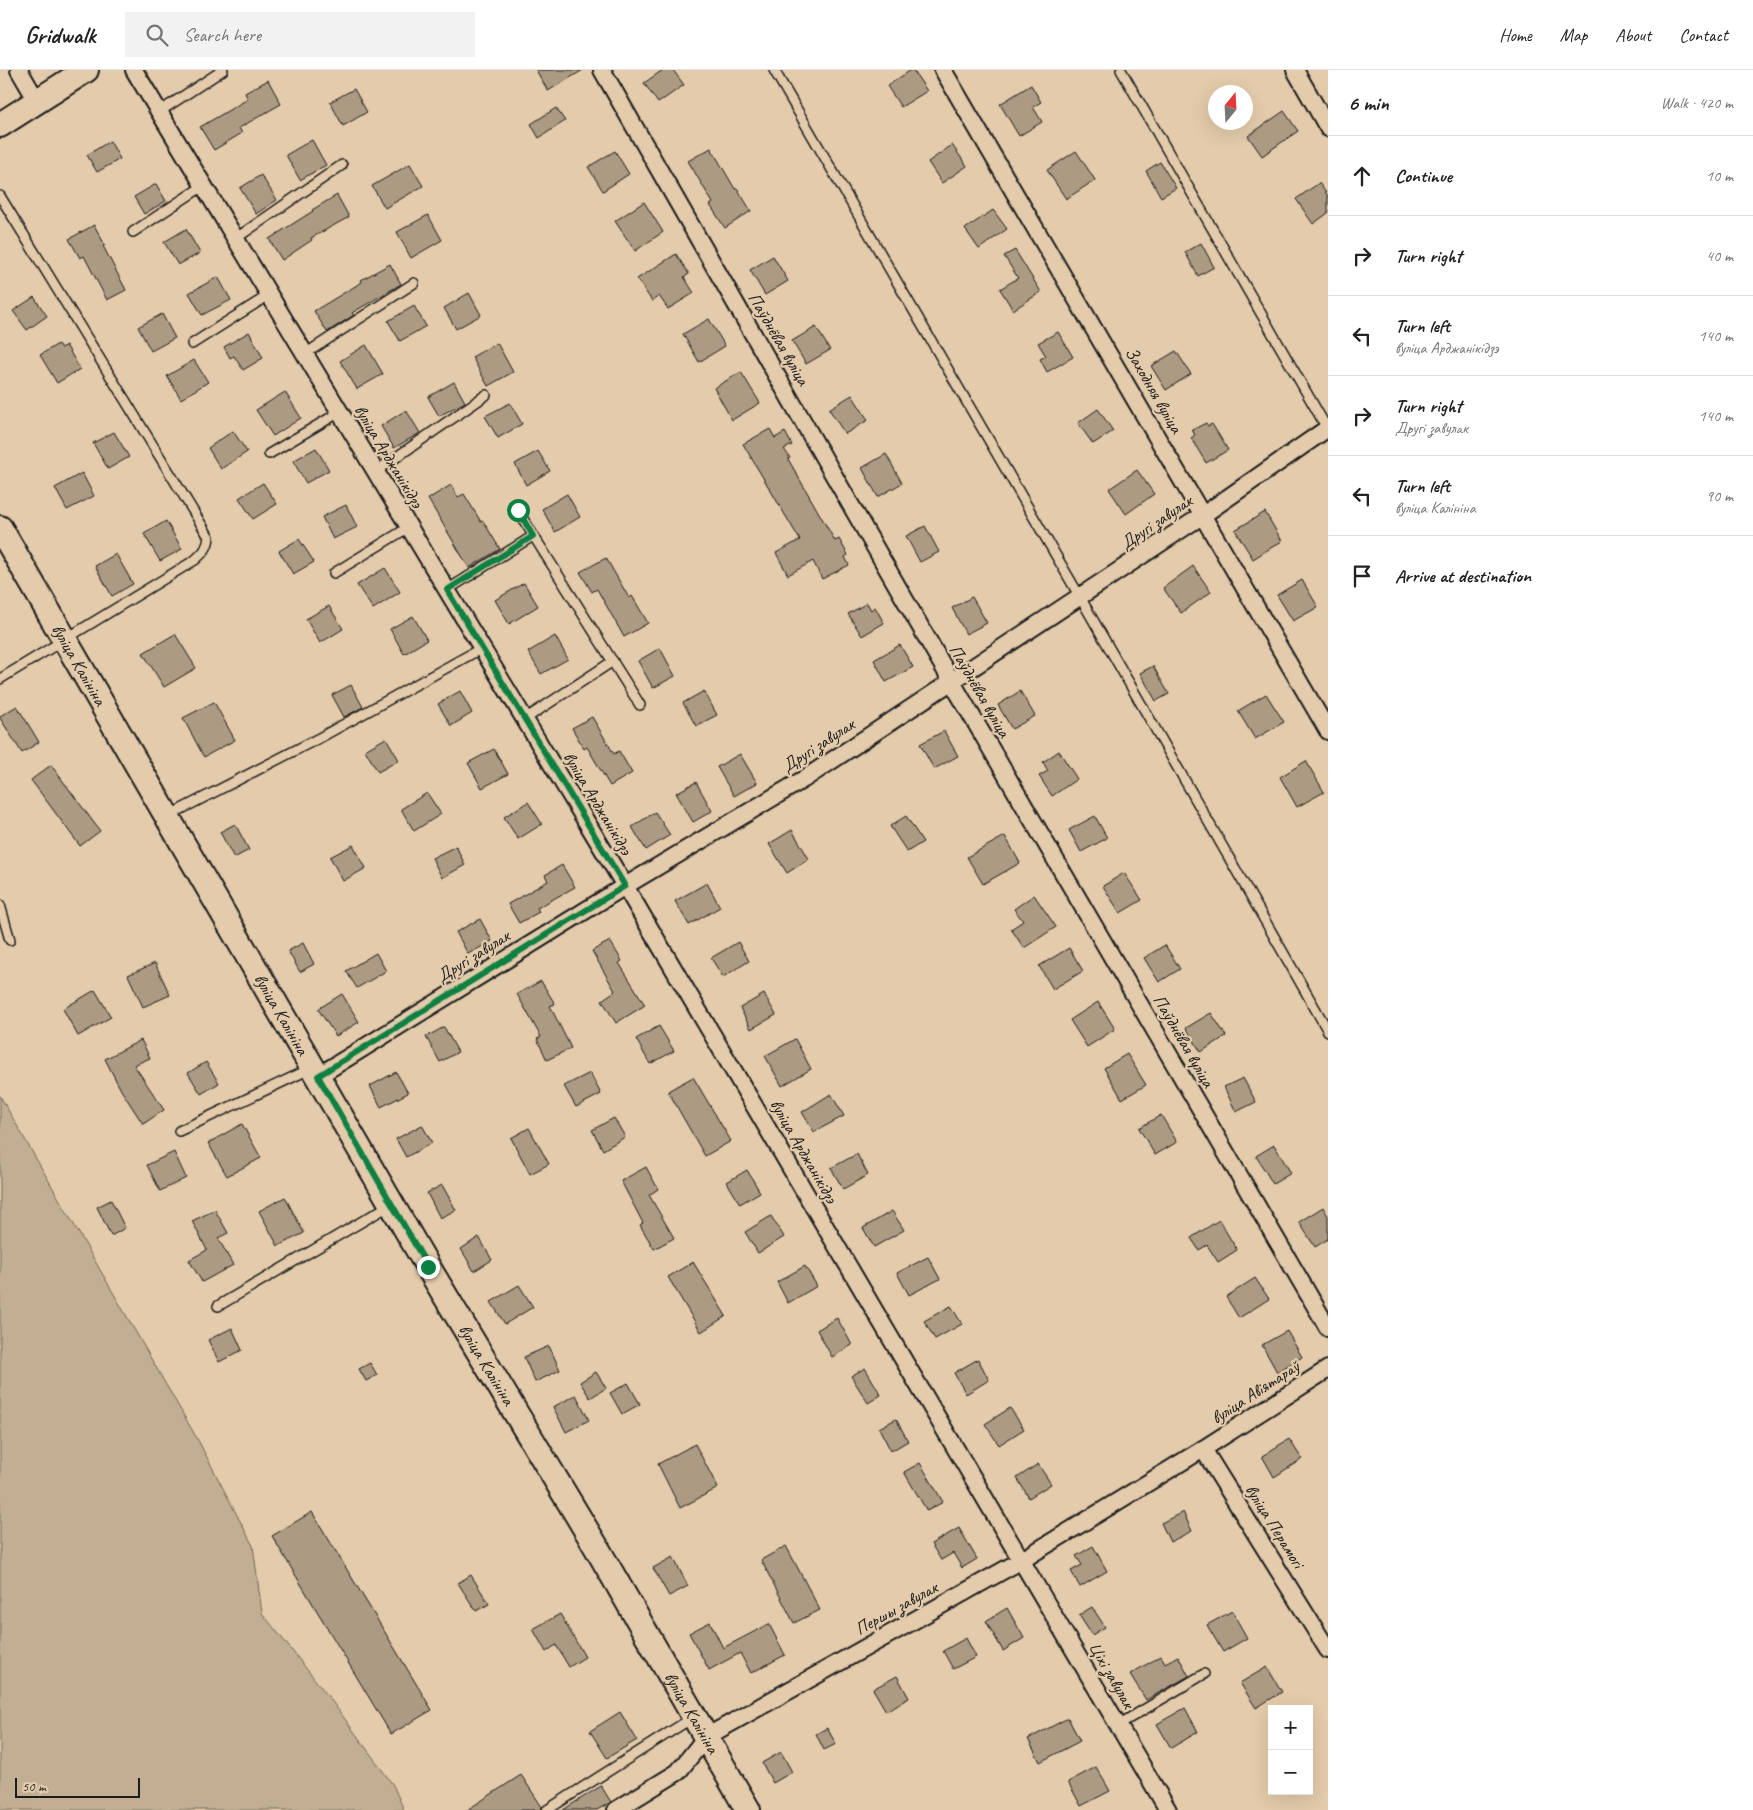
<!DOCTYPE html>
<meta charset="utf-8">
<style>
body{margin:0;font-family:Caveat,sans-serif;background:#f2f2f2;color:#222}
.controls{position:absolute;right:15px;bottom:15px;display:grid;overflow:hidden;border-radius:0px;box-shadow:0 5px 20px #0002}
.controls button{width:45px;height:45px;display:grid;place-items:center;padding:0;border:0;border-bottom:1px solid #e0e0e0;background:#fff;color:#222;font:25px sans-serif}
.compass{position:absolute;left:1208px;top:15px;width:45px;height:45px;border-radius:50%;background:#fff;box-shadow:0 5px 20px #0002;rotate:18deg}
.scale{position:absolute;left:15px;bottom:12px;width:125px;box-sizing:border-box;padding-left:5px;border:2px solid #1c1c1c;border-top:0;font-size:14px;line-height:18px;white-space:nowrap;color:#1c1c1c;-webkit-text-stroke:4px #e3cbab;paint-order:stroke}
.stop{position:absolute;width:15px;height:15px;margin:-11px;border:4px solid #0b8043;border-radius:50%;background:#fff}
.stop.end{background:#0b8043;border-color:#fff;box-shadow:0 1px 5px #0008}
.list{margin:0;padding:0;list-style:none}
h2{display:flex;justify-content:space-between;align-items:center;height:65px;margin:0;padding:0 20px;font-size:21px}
h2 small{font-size:16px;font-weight:400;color:#767676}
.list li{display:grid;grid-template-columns:32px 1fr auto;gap:15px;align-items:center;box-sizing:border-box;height:80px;padding:0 20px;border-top:1px solid #e0e0e0}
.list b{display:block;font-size:19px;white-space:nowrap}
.list p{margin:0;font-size:16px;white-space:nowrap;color:#767676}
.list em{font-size:16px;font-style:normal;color:#767676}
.icon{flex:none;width:28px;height:28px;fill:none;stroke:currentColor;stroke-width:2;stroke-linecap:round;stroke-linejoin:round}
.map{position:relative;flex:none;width:1328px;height:1740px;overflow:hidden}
header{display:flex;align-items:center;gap:30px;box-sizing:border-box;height:70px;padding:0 25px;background:#fff;border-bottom:1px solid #e0e0e0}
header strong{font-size:24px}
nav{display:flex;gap:28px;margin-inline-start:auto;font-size:18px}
.search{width:350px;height:45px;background:#f2f2f2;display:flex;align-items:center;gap:12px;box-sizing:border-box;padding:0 18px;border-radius:0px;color:#767676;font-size:19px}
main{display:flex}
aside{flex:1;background:#fff}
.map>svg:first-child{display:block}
</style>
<header>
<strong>Gridwalk</strong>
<div class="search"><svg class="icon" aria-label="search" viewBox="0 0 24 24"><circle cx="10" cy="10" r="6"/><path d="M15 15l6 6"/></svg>Search here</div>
<nav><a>Home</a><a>Map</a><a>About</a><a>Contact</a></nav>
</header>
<main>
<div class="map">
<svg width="1328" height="1740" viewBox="0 0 1328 1740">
<rect width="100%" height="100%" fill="#e3cbab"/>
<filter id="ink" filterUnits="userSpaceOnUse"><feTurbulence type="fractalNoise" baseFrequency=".02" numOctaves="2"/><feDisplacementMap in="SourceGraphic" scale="10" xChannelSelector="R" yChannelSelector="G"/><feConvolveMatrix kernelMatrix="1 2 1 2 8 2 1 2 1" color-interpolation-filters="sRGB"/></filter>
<g filter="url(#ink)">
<polygon fill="#c2af93" stroke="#6f6658" points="0,1026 199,1372 253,1476 262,1543 328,1626 393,1715 404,1740 0,1740"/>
<g fill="#ac9a83" stroke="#1c1c1c">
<polygon points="536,0 583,0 548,21"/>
<polygon points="663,0 673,0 684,15 658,33 644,13"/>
<polygon points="911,0 913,0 927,21 901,37 887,16"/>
<polygon points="268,10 281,34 239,58 242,63 214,80 200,57 248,29 245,23"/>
<polygon points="1031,15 1041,32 1033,37 1042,52 1019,66 1000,34"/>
<polygon points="354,19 367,42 343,56 330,32"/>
<polygon points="556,38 565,51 539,68 531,54"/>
<polygon points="1284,41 1298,61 1262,86 1248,66"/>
<polygon points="312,70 326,95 300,110 286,85"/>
<polygon points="110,71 120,89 97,102 87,85"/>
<polygon points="952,75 967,96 942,113 928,92"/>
<polygon points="711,78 735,119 737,118 751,141 725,158 710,135 713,133 688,91"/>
<polygon points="615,81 629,104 603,121 588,97"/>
<polygon points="1076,81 1095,110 1066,129 1047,100"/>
<polygon points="1160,92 1176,118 1161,127 1146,101"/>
<polygon points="410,94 423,116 385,138 372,116"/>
<polygon points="261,105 277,130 256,144 240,118"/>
<polygon points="1319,113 1328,126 1328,143 1313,154 1296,129"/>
<polygon points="156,114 166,131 144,144 134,127"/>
<polygon points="337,125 349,147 311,168 312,170 282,190 269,169 313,141 312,140"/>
<polygon points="644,132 663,162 635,181 615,151"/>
<polygon points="993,140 1007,159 979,179 965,159"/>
<polygon points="428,145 442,170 411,188 397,162"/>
<polygon points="94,155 105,175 103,176 126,220 107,230 84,186 80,188 69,169"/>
<polygon points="186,159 200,183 178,195 164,172"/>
<polygon points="1201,173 1214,197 1198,206 1185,182"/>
<polygon points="1015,180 1041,222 1013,240 1000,219 1018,208 1004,186"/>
<polygon points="676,184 689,204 684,207 694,223 668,239 659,226 652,231 637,209"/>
<polygon points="773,186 788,211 765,225 750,200"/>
<polygon points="390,194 401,214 352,243 354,245 327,262 314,241 362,212 361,210"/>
<polygon points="218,207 231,230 202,245 189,223"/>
<polygon points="469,223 481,245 456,259 444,238"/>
<polygon points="34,227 47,246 27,260 13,241"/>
<polygon points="414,236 426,256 400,271 388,251"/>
<polygon points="162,244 175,268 151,281 138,257"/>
<polygon points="709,249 725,276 699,292 683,264"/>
<polygon points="816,257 830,280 806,294 792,271"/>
<polygon points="249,262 263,288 243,300 234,286 230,288 224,277"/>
<polygon points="1058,262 1073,287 1047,302 1040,289 1046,286 1038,273"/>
<polygon points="497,273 513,302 488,316 472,287"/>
<polygon points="58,274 61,278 66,275 80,299 57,313 40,285"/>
<polygon points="366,275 383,304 357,319 340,291"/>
<polygon points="1176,281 1191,304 1166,320 1151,296"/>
<polygon points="194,290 208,312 181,329 167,306"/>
<polygon points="741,302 760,333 732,350 714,318"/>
<polygon points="454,312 465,332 439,346 428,327"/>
<polygon points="285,322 301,348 273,366 256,340"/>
<polygon points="852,325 868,350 845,364 829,339"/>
<polygon points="510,333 522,354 498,368 485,346"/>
<polygon points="1098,339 1113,361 1093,374 1078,353"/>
<polygon points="406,340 420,363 394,378 381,356"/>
<polygon points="1206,353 1208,356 1212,354 1228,380 1206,393 1191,368 1195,365 1192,360"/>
<polygon points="770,359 775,368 785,362 792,375 784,379 790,388 788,389 835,471 839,469 848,485 845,487 849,495 822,509 813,491 788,505 776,483 800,470 743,374"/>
<polygon points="233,361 247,382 221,399 208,378"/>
<polygon points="114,362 129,387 108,399 93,373"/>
<polygon points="316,378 329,400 306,413 293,391"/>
<polygon points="538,381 550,401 526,415 515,394"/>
<polygon points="886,384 902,413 878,427 862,398"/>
<polygon points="1137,400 1154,424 1126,444 1109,419"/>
<polygon points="82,403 94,426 67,440 55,418"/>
<polygon points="263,413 277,434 253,449 239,428"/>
<polygon points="451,415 458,427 464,424 481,452 483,451 500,479 469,498 428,429"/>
<polygon points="567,424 580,447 555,462 542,439"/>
<polygon points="346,435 357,457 333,469 322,447"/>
<polygon points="1265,442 1282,471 1253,489 1235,460"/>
<polygon points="166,451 182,479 160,491 144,464"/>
<polygon points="925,456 939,482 920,492 906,466"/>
<polygon points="299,469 314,492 293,504 279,481"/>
<polygon points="116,484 133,514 112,526 95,496"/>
<polygon points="606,488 629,528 632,526 648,553 624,567 597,519 592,522 580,502"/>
<polygon points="1193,496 1211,522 1181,543 1163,518"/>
<polygon points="385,498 400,522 373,539 357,515"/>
<polygon points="1302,510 1318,537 1293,551 1277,525"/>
<polygon points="524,513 538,536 509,554 495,530"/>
<polygon points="972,527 987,553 966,564 952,538"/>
<polygon points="867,533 871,540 875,537 884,553 862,566 848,544"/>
<polygon points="329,536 343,559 320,573 306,549"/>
<polygon points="413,546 427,570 404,584 390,559"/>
<polygon points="175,564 196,598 164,617 143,583"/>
<polygon points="555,566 568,589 541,604 528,582"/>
<polygon points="900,575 913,597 886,612 874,590"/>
<polygon points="660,578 675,606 653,618 638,591"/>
<polygon points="1153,596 1169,624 1156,631 1140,603"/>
<polygon points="351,615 363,637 344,647 332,625"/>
<polygon points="460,621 472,643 451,656 438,634"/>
<polygon points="704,621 717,645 696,656 683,633"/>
<polygon points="1020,621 1035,646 1012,659 998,635"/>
<polygon points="1266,624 1284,652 1255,669 1238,641"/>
<polygon points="214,632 235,670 204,687 183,648"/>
<polygon points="17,636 39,672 22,683 0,648 0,646"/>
<polygon points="592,647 614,684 619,681 632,703 610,716 587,677 584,679 572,658"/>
<polygon points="944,661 958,686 934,699 920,674"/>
<polygon points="386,668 399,690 378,702 365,680"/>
<polygon points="494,679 508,704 482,718 468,693"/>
<polygon points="1059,681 1077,709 1052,726 1039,706 1048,701 1043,692"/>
<polygon points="740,684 757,713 734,726 717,697"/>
<polygon points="1306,691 1324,722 1297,737 1280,707"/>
<polygon points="51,695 100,761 80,776 31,710"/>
<polygon points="696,712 712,741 693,752 676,723"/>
<polygon points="427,723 441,744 414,761 401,739"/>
<polygon points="528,732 542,754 518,769 504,747"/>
<polygon points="655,742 670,765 646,780 632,757"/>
<polygon points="906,746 923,772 907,782 890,756"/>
<polygon points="1095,746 1107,768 1081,782 1069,760"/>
<polygon points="235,754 249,780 234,788 220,762"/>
<polygon points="792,760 809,789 787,803 769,774"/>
<polygon points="1005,766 1020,793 983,814 967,787"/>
<polygon points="353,775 366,798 343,811 330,787"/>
<polygon points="456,776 465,795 442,808 432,788"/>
<polygon points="562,795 575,817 537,838 539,842 519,853 508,834 548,811 545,805"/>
<polygon points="1124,803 1142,830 1120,843 1103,816"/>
<polygon points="707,813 720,837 689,855 675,831"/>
<polygon points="1034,825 1056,857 1024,878 1011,859 1023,851 1014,839"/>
<polygon points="480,849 492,871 468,884 456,862"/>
<polygon points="610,871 622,891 619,893 645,935 616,953 602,930 615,921 592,881"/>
<polygon points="738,872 749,891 723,907 711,888"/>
<polygon points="303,873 314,894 300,902 288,881"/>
<polygon points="1165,875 1180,899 1159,912 1144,888"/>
<polygon points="1069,878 1083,901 1053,919 1039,896"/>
<polygon points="376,883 386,901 357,918 346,901"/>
<polygon points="155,893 170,925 143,937 128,905"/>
<polygon points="541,911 555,934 550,936 571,978 547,990 537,969 541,967 517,924"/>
<polygon points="95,920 111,947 78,966 63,939"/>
<polygon points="342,924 359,952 336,966 318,939"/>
<polygon points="764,924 776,945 751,959 740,938"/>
<polygon points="1098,932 1115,959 1087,977 1070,950"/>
<polygon points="1211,943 1226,966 1201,982 1186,958"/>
<polygon points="659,956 674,981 650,994 636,969"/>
<polygon points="444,957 458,982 440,992 426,967"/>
<polygon points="795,969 811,999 782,1016 765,986"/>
<polygon points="141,970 150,988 134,995 164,1040 143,1054 121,1020 105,989"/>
<polygon points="1127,984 1146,1015 1122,1029 1104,998"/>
<polygon points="206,992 219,1013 201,1024 188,1003"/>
<polygon points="396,1002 408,1023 381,1037 370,1016"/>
<polygon points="590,1003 601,1024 576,1037 564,1016"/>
<polygon points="693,1007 731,1071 705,1086 668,1021"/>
<polygon points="1243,1008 1256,1032 1236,1042 1224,1017"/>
<polygon points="831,1024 844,1046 814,1062 802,1042"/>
<polygon points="1161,1045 1177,1072 1155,1085 1139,1058"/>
<polygon points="614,1048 625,1067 603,1080 592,1060"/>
<polygon points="242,1054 261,1088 227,1106 208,1073"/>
<polygon points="422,1055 432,1073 406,1087 396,1069"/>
<polygon points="529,1058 549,1094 530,1104 511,1068"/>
<polygon points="1274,1075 1291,1103 1273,1114 1256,1086"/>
<polygon points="174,1082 186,1108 160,1121 147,1095"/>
<polygon points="857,1084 868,1105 843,1119 831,1098"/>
<polygon points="646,1097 658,1119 649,1125 674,1168 654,1179 640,1155 643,1153 621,1111"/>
<polygon points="747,1100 760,1122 740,1134 727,1112"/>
<polygon points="442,1115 456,1140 440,1148 427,1123"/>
<polygon points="285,1127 304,1163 278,1176 259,1141"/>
<polygon points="111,1130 125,1158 111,1166 97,1137"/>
<polygon points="1323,1137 1328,1146 1328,1169 1315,1177 1299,1152"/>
<polygon points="215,1140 228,1163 218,1168 233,1195 202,1212 189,1190 207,1180 192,1151"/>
<polygon points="892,1141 904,1160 874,1177 863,1158"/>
<polygon points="771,1146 784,1167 758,1183 745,1162"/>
<polygon points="1219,1150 1237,1180 1218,1192 1207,1175 1199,1180 1191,1168"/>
<polygon points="479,1167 492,1190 474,1201 461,1179"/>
<polygon points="928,1187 940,1209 909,1225 897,1203"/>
<polygon points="693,1192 726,1246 701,1262 668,1207"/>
<polygon points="805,1196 817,1216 788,1233 777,1212"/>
<polygon points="1255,1208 1269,1229 1239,1248 1226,1227"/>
<polygon points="519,1215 533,1237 505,1254 491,1232"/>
<polygon points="951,1236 962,1254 935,1269 924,1251"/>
<polygon points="837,1248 852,1275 832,1287 817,1260"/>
<polygon points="232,1258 242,1280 219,1292 208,1270"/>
<polygon points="1287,1261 1302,1287 1277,1302 1262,1275"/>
<polygon points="549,1276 560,1300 535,1312 524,1287"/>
<polygon points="978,1289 989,1310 966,1324 954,1303"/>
<polygon points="370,1293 377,1305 366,1311 359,1299"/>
<polygon points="865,1298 881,1325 868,1333 851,1306"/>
<polygon points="596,1302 606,1318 590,1328 580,1312"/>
<polygon points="628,1313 640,1334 622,1344 610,1323"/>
<polygon points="576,1325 589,1350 566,1362 553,1337"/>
<polygon points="1010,1338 1024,1359 999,1375 985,1354"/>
<polygon points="896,1349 908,1371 891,1381 879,1358"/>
<polygon points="1289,1369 1302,1389 1274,1407 1262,1386"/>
<polygon points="695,1374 718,1418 680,1438 658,1394"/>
<polygon points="920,1393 943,1432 927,1441 904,1402"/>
<polygon points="1038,1394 1051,1414 1029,1428 1017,1408"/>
<polygon points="312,1442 432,1640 391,1664 272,1466"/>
<polygon points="1183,1442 1192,1461 1170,1472 1161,1453"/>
<polygon points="959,1458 977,1489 962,1498 953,1483 941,1490 931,1474"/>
<polygon points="786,1476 820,1540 794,1553 761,1490"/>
<polygon points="1093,1476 1107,1501 1080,1517 1071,1501 1082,1495 1076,1486"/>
<polygon points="673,1487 688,1516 669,1526 653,1498"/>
<polygon points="471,1505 489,1534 476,1541 458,1513"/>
<polygon points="1092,1537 1105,1557 1092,1565 1079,1545"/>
<polygon points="1007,1538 1024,1568 1003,1581 986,1551"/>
<polygon points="1232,1541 1247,1568 1223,1582 1207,1555"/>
<polygon points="560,1544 585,1587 569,1597 556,1575 546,1582 533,1559"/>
<polygon points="710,1552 723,1578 769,1554 785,1585 751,1603 740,1583 709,1600 689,1563"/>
<polygon points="966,1568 976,1587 953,1599 943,1581"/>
<polygon points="1161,1586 1165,1593 1178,1586 1189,1606 1146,1630 1130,1604"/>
<polygon points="1267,1597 1282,1622 1256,1638 1240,1613"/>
<polygon points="897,1606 909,1628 886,1641 873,1619"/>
<polygon points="1185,1638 1198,1662 1171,1678 1157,1654"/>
<polygon points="620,1642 637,1670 607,1688 590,1661"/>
<polygon points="1068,1648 1080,1671 1040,1692 1028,1669"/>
<polygon points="827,1658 836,1674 824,1680 816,1664"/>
<polygon points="781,1682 792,1702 773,1713 762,1693"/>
<polygon points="1096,1697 1110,1721 1081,1736 1068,1712"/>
<polygon points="521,1705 542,1737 541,1740 467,1740"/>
<polygon points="601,1716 611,1732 597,1740 563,1740"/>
</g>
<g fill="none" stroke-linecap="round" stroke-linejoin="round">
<defs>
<g id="lane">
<polyline points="774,0 1080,527 1328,961"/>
<polyline points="1121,0 1328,360"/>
<polyline points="159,42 223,0"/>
<path d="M 0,126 L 209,467 C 208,478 203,483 195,490 L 0,609"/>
<polyline points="133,162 203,116"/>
<polyline points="235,169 342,95"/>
<polyline points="192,274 269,225"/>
<polyline points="305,284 414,213"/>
<polyline points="269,384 340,342"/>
<polyline points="375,402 486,325"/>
<polyline points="518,441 640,635"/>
<polyline points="334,503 409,457"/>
<polyline points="447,520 533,466"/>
<polyline points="525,649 613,591"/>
<polyline points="168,746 321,667 482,578"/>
<polyline points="0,835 10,870"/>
<polyline points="179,1061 312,998"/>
<polyline points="218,1236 390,1135"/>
<polyline points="1118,1655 1204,1604"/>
<polyline points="547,1740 692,1648"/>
</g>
<g id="street">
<polyline points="19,0 37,31"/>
<polyline points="134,0 625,816 1168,1740"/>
<polyline points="602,0 952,612 1328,1258"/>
<polyline points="943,0 1328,661"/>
<polyline points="1295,0 1328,58"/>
<polyline points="318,1006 625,816 804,709 1203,445 1328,358"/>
<polyline points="1203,1379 1328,1580"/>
<polyline points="616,1740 678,1702 706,1667 1022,1490 1203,1379 1328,1299"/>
</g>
<g id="secondary">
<polyline points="0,55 86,0"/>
<path id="s1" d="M 0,458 L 428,1197 L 594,1473 L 748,1740"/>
</g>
</defs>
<use href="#lane" stroke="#1c1c1c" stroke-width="12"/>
<use href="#street" stroke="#1c1c1c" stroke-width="20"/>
<use href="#secondary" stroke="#1c1c1c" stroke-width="28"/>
<use href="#lane" stroke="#e3cbab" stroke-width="9"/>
<use href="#street" stroke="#e3cbab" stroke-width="16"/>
<use href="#secondary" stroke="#e3cbab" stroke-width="24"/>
</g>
</g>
<g fill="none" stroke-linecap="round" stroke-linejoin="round" filter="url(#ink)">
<polyline stroke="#0b8043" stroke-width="6" points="428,1197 318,1006 625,816 447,520 533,466 518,440"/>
</g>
<g text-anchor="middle" stroke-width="4.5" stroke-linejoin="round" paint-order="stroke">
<g font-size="18" fill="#1c1c1c" stroke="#e3cbab">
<text transform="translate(779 269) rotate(60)" y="6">Паўднёвая вуліца</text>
<text transform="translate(1154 320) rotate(60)" y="6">Заходняя вуліца</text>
<text transform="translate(389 386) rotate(59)" y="6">вуліца Арджанікідзэ</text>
<text transform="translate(1156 452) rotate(-34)" y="6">Другі завулак</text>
<text dy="6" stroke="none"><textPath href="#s1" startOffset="158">вуліца Калініна</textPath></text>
<text transform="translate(980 621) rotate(60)" y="6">Паўднёвая вуліца</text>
<text transform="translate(818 675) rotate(-33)" y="6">Другі завулак</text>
<text transform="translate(598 733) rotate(59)" y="6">вуліца Арджанікідзэ</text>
<text transform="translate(473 886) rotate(-32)" y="6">Другі завулак</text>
<text dy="6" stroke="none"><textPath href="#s1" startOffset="562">вуліца Калініна</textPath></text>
<text transform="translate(1184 971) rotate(60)" y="6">Паўднёвая вуліца</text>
<text transform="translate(804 1081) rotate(60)" y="6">вуліца Арджанікідзэ</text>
<text dy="6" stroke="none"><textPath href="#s1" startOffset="968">вуліца Калініна</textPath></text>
<text transform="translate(1255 1322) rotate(-33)" y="6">вуліца Авіятараў</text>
<text transform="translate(1275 1456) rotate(58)" y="6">вуліца Перамогі</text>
<text transform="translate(896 1538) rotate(-29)" y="6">Першы завулак</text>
<text transform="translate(1112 1605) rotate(60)" y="6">Ціхі завулак</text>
<text dy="6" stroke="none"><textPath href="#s1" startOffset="1372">вуліца Калініна</textPath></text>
</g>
</g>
</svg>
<div class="controls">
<button>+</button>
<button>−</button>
</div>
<svg class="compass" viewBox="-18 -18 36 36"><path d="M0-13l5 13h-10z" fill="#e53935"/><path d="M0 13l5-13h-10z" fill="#767676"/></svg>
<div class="scale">50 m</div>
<div class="stop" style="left:518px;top:440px"></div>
<div class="stop end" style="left:428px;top:1197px"></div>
</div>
<aside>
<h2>6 min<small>Walk · 420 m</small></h2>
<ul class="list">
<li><svg class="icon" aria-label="ahead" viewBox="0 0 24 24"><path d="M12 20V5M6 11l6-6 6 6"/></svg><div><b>Continue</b></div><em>10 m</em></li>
<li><svg class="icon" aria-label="right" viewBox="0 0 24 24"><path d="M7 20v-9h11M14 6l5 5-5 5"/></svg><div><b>Turn right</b></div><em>40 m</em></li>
<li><svg class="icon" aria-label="left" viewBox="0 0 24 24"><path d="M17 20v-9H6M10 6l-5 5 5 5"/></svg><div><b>Turn left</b><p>вуліца Арджанікідзэ</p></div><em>140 m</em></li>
<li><svg class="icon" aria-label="right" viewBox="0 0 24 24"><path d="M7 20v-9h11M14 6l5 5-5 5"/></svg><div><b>Turn right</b><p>Другі завулак</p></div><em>140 m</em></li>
<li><svg class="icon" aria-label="left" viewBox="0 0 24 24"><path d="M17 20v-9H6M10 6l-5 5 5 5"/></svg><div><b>Turn left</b><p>вуліца Калініна</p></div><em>90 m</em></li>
<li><svg class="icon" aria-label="arrive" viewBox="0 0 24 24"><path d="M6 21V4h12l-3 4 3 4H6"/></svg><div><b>Arrive at destination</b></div></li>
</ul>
</aside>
</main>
